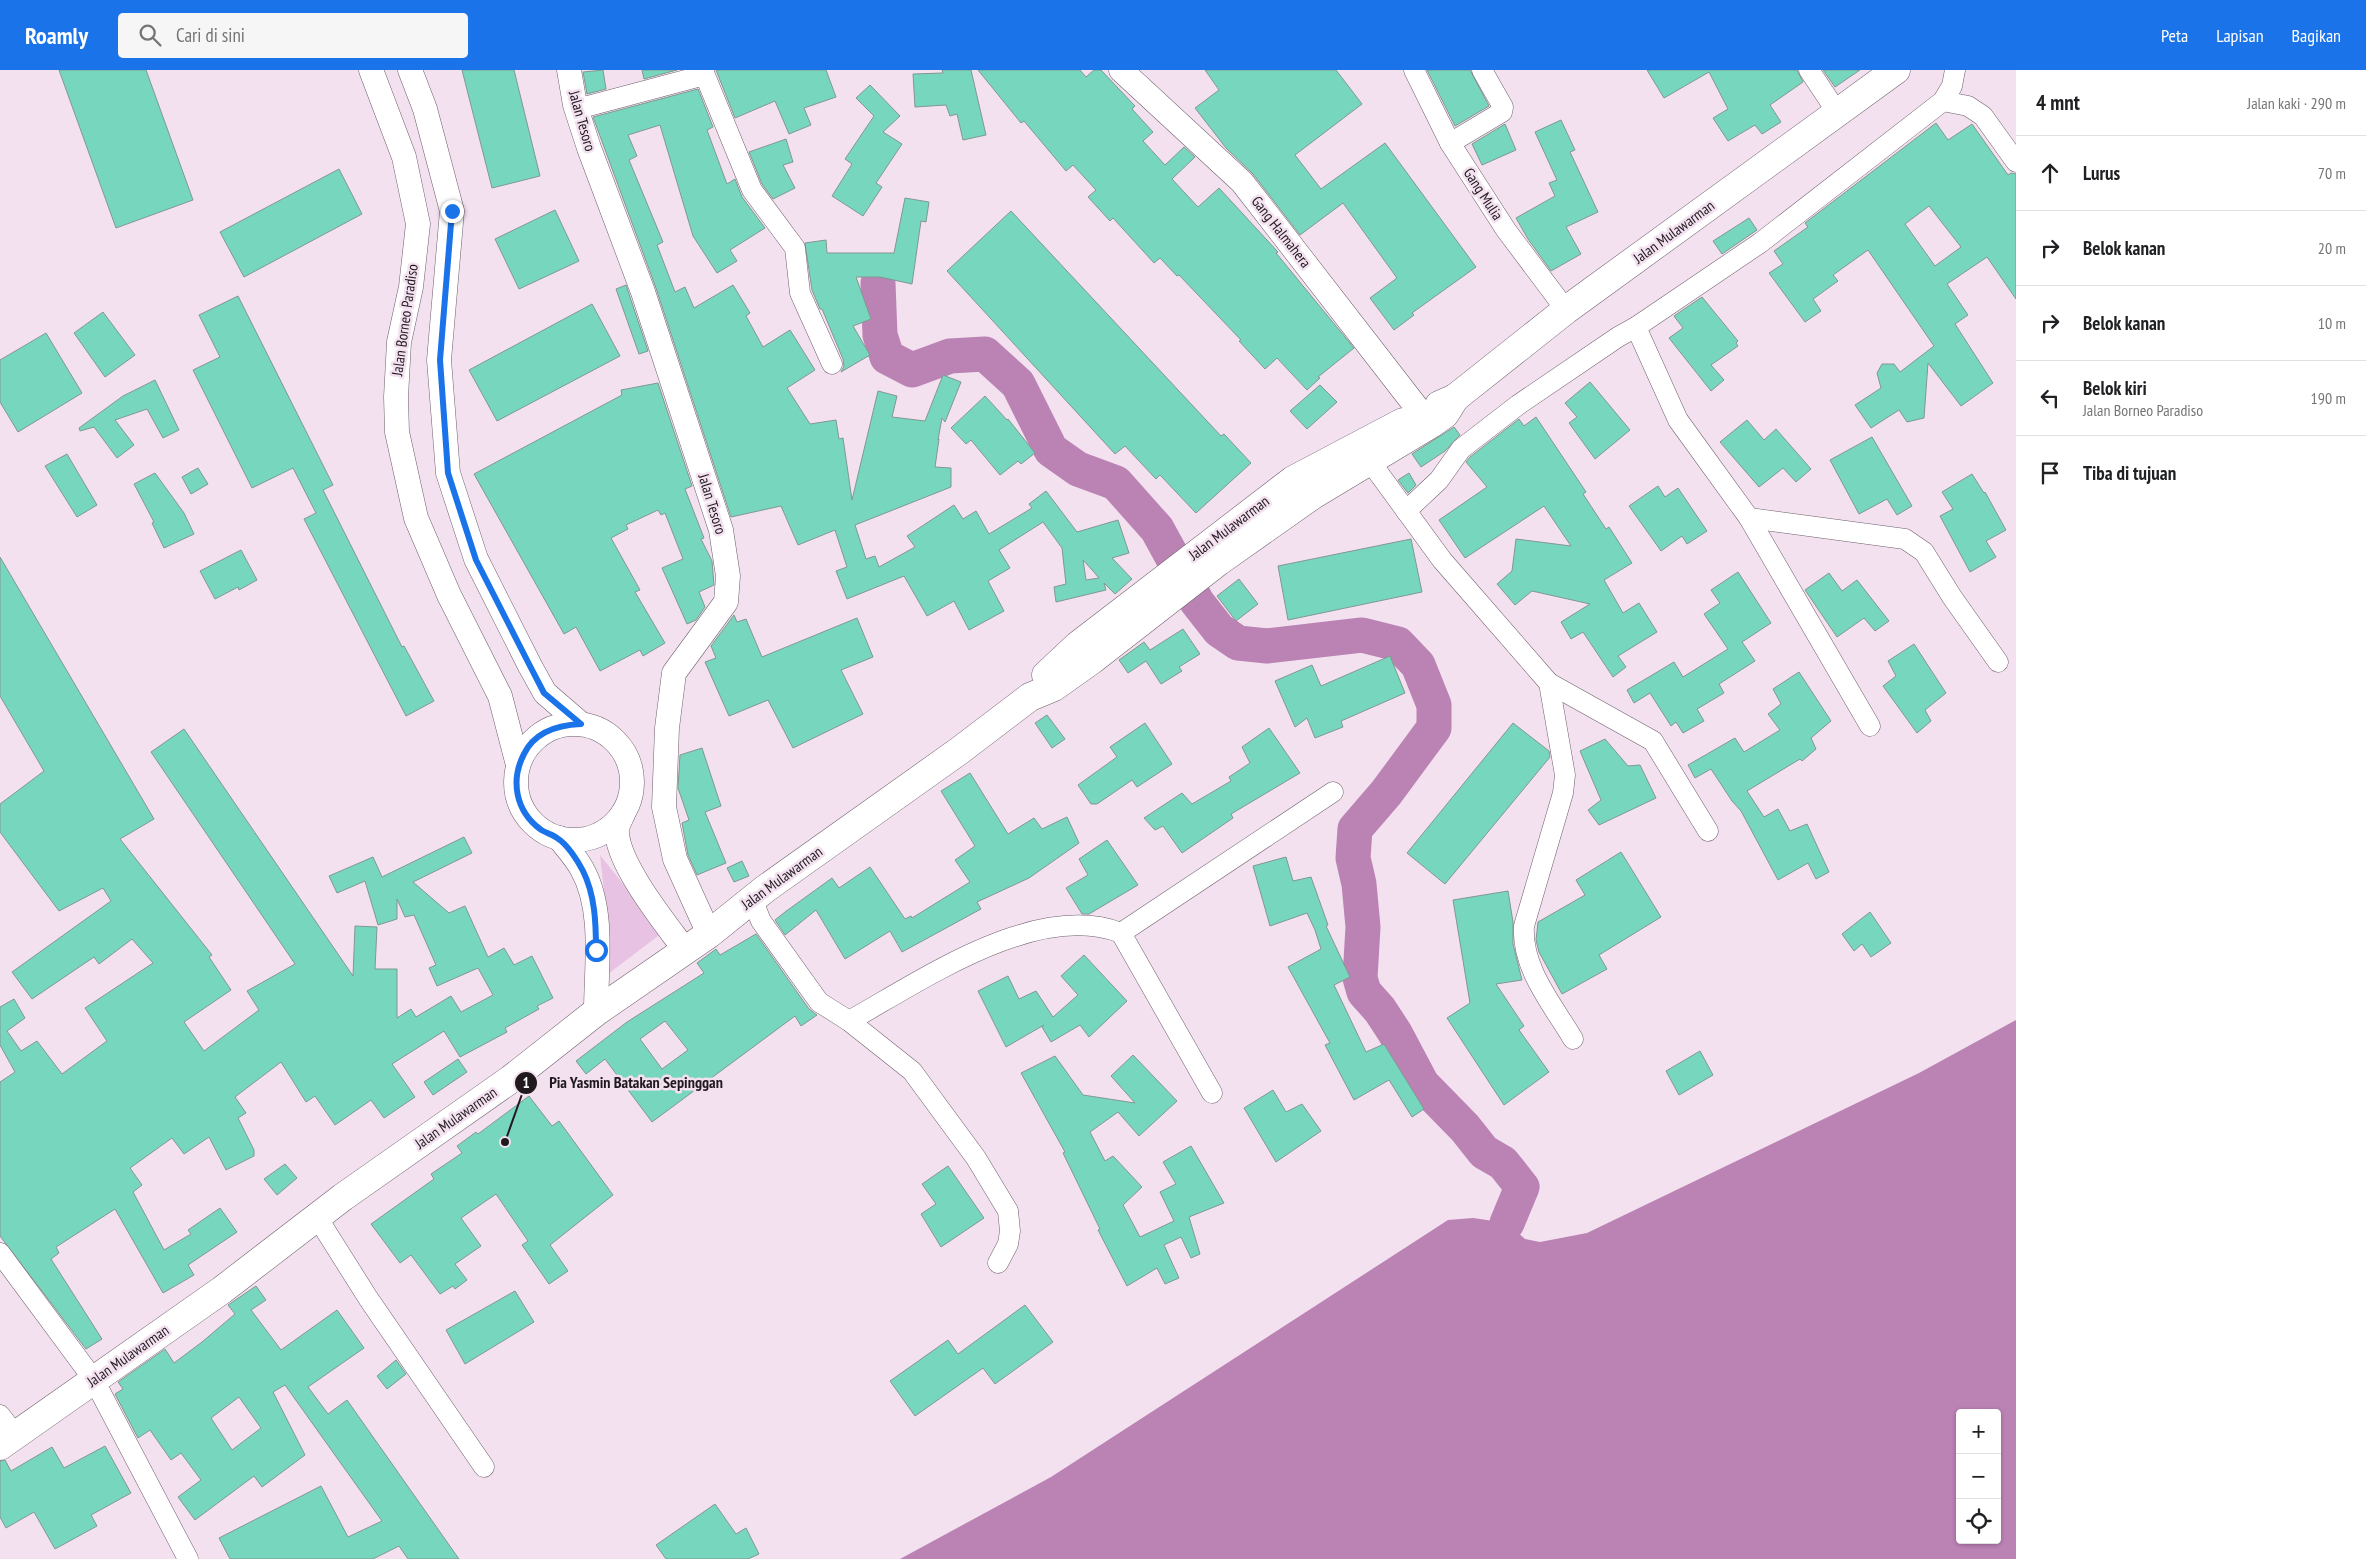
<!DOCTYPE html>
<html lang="id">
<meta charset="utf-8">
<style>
body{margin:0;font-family:"PT Sans Narrow",sans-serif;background:#f6f6f6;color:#202124}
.controls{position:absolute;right:15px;bottom:15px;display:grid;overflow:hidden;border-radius:5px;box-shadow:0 1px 4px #0004}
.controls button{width:45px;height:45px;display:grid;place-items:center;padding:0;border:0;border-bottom:1px solid #e0e0e0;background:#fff;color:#202124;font:25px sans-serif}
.stop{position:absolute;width:15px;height:15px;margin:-11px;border:4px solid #1a73e8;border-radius:50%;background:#fff}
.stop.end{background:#1a73e8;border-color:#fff;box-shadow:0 1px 5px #0008}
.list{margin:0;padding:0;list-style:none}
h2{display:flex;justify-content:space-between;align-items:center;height:65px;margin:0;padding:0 20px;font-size:21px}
h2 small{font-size:16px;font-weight:400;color:#757577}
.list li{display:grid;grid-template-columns:32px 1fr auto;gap:15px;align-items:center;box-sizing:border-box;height:75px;padding:0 20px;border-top:1px solid #e0e0e0}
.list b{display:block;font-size:19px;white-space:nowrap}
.list p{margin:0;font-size:16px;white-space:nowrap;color:#757577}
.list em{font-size:16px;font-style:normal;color:#757577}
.icon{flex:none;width:28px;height:28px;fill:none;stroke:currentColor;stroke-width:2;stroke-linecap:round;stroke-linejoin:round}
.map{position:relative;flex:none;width:2016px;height:1489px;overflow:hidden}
header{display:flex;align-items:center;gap:30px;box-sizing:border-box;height:70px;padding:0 25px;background:#1a73e8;color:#fff}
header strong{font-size:24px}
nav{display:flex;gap:28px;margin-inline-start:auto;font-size:18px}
.search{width:350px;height:45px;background:#f6f6f6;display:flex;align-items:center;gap:12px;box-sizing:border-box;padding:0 18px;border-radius:5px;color:#757577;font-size:19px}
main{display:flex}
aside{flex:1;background:#fff}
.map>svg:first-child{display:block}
</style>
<header>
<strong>Roamly</strong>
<div class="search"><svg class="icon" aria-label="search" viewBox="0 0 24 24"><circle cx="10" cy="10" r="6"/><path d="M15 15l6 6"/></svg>Cari di sini</div>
<nav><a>Peta</a><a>Lapisan</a><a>Bagikan</a></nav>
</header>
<main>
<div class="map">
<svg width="2016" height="1489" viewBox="0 0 2016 1489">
<rect width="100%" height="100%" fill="#f3e1f0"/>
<polygon fill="#e8c2e3" points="600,785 662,863 608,904 608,858"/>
<path fill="#bb82b4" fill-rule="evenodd" d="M 2016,950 L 2016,1489 L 900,1489 L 1051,1407 L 1448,1150 L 1473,1148 L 1507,1153 L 1525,1169 L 1540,1172 L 1587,1163 L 1919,1003 ZM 1960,1343 L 1997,1343 L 1997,1470 L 1960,1470 Z"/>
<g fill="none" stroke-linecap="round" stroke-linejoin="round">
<polyline stroke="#bb82b4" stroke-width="35" points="878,213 880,265 887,287 912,300 950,286 985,284 1018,314 1051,380 1078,399 1116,413 1157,459 1197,532 1219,560 1238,573 1267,576 1362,565 1398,574 1418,595 1434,635 1434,658 1386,723 1355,759 1353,788 1359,814 1363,857 1360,908 1364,922 1380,940 1395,963 1422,1014 1465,1058 1484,1082 1503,1093 1522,1117 1507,1153"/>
</g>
<g fill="#77d6be" stroke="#819891" fill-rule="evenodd">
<polygon points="59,0 146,0 193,130 116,158"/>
<polygon points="462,0 514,0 540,106 492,118"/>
<polygon points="603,0 606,19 587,24 583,2"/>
<polygon points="642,0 677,0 644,9"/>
<polygon points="716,0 826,0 836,27 804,38 811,55 789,64 775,31 735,48"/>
<polygon points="942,0 971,0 986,65 963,70 957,44 950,46 946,35 915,37 913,4 943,3"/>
<polygon points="978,0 1080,0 1086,7 1094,0 1101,0 1135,36 1132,39 1153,62 1143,71 1165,95 1184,77 1195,87 1172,109 1198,137 1219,118 1278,182 1276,183 1354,278 1318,307 1320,308 1307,320 1277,288 1265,299 1239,271 1241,270 1179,205 1177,206 1160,188 1154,193 1113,148 1110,151 1088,127 1096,120 1073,95 1066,101 1024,51 1021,53"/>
<polygon points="1205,0 1336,0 1362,34 1295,85 1321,119 1385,73 1476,197 1412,243 1414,245 1394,260 1370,228 1397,208 1343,133 1300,165 1253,104 1226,78 1195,38 1219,20"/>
<polygon points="1427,0 1470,0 1489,36 1455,56"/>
<polygon points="1647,0 1797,0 1803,12 1770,35 1781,52 1762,64 1755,55 1728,71 1713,48 1728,39 1709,2 1664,28"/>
<polygon points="1823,0 1860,0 1835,17"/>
<polygon points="870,15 900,46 883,62 902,74 876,113 882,117 863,146 832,126 852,94 845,89 874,46 856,28"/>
<path d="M 698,19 L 713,57 L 707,60 L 727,114 L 735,109 L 742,127 L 765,158 L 730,180 L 737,191 L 717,203 L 693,166 L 660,55 L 628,65 L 637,86 L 629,90 L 663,172 L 657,175 L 675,222 L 685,217 L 694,238 L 733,215 L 750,243 L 746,246 L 763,277 L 790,260 L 815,300 L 787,318 L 810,354 L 836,350 L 839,369 L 843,368 L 852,430 L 878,321 L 897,326 L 892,347 L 925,351 L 943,305 L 961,312 L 945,352 L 942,348 L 938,370 L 939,369 L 935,397 L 951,398 L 951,417 L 855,455 L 866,489 L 875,486 L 879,497 L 915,477 L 907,466 L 954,435 L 963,449 L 976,441 L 989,464 L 1032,438 L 1029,434 L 1046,421 L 1077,462 L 1118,450 L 1129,483 L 1112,488 L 1132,509 L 1115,524 L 1104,513 L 1106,520 L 1056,532 L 1054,517 L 1066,514 L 1062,478 L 1043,452 L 999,480 L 1010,498 L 988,511 L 1004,541 L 969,560 L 954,531 L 927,546 L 904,506 L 847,529 L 836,501 L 847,497 L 835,460 L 798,475 L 781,436 L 731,447 L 656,218 L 593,47 ZM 1083,490 L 1093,501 L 1099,508 L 1086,510 Z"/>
<polygon points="1561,50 1575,80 1570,82 1598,142 1566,157 1581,184 1551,201 1528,169 1516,148 1555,126 1549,113 1557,110 1535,62"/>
<path d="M 1936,53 L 1948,70 L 1972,54 L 2008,105 L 2011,103 L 2016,104 L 2016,229 L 1987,187 L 1947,214 L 1968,245 L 1955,254 L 1993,313 L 1961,336 L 1928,293 L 1924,348 L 1907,352 L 1899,340 L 1871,358 L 1855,335 L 1881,318 L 1877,303 L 1882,294 L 1894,294 L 1900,302 L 1934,276 L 1868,180 L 1833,205 L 1838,211 L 1813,229 L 1821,241 L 1805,252 L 1769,203 L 1783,194 L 1774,181 L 1808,157 L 1805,153 ZM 1929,136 L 1961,177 L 1935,196 L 1905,154 Z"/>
<polygon points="1505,54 1516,80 1482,95 1472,74"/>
<polygon points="786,69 793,92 783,95 795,118 773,129 762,114 749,82"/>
<polygon points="339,99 362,144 244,207 220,162"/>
<polygon points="905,128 929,132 926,152 921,151 912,214 880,207 856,207 871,249 853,256 870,285 841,302 844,296 843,289 822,239 820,239 812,220 805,173 826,170 827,183 894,183"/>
<polygon points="555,140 579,191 519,219 495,169"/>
<polygon points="1011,141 1221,366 1224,364 1251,393 1196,443 1160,405 1156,409 1125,376 1115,384 947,201"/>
<polygon points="1749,148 1757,160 1722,184 1713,171"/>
<polygon points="626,215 648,281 639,284 616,219"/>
<polygon points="238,226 333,415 323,420 402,577 404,576 434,631 406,646 304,449 316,443 293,398 252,418 193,300 220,287 199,245"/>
<polygon points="1702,227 1738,271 1736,273 1738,276 1711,295 1724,310 1711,321 1669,268 1683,258 1674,246"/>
<polygon points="592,234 620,286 497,351 469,300"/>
<polygon points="103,242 135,285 105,307 74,263"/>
<polygon points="46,263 82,323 18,362 0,332 0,290"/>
<polygon points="155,310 179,360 163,368 147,339 115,350 134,375 117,388 94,357 80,361 79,358 123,326"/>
<polygon points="1590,312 1630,360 1595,389 1569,353 1577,347 1565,333"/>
<polygon points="658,313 692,416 685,419 704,468 701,469 712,491 714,515 699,522 705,537 696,550 687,554 662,498 683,489 665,443 661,445 658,440 626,455 628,459 611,468 640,520 635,522 665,573 643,586 640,580 600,601 576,557 564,564 474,404 622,325 621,320"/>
<polygon points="1320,315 1337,332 1307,359 1290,341"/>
<polygon points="985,326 1007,350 1008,349 1035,383 1021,394 1018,391 1000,405 971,370 966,374 951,358"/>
<polygon points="1536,347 1586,422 1583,424 1606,459 1609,457 1632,493 1604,510 1623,543 1639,533 1657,562 1618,586 1626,597 1613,607 1583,562 1571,569 1561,552 1590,534 1532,521 1515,535 1497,514 1512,501 1516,469 1571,476 1544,436 1465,488 1439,450 1487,417 1466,392 1470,387 1519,349 1524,356"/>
<polygon points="1747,350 1764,370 1776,359 1811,399 1796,412 1783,398 1759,417 1720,372"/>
<polygon points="1454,357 1460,365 1445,381 1421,397 1412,384"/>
<polygon points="1872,367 1912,436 1897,445 1887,429 1859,444 1830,390"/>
<polygon points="67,384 97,435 77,447 45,396"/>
<polygon points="198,398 208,414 191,424 182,407"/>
<polygon points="155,403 184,443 194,464 164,478 152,453 154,452 134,414"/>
<polygon points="1409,403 1416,415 1408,423 1398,410"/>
<polygon points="1972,404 1984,423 1985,422 2006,460 1986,471 1996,487 1970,502 1940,446 1953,439 1942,422"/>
<polygon points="1658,416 1665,427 1678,418 1707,461 1687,474 1682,466 1661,481 1629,436"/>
<polygon points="1411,469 1422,522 1288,550 1278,496"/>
<polygon points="241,480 257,510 239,520 238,517 215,529 200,501"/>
<polygon points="0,487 154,749 120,769 212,885 209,887 231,920 184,952 204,981 259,940 247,921 295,894 151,682 184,659 353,906 355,856 377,857 375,899 397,899 397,948 411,939 416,947 451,926 461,942 493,925 478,898 437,916 429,898 436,895 414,845 405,847 397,829 397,849 378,855 365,811 337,823 329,806 373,787 382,807 464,767 472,783 413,812 449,843 465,836 488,887 504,878 514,895 532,886 553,928 537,936 539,939 505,958 507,962 460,987 444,961 392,994 415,1027 384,1048 371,1030 335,1055 315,1026 306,1032 281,992 235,1027 246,1043 238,1048 254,1080 254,1086 226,1100 209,1067 184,1084 172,1068 130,1098 142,1115 133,1122 164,1180 191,1164 188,1160 220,1138 237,1162 188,1195 194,1205 163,1223 115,1139 56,1177 59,1183 51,1189 102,1269 86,1279 0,1166 0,1012 15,1002 0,975 0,937 14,929 25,948 7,961 21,981 37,971 62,1004 107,971 85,938 153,893 132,869 99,894 94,887 32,929 12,902 111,831 103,818 59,841 0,762 0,734 44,701 0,626"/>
<polygon points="1738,502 1771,553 1742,572 1755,591 1719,614 1724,623 1697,639 1704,651 1683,663 1676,652 1671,656 1650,623 1634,633 1627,620 1674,592 1683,607 1728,579 1704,544 1720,533 1711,520"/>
<polygon points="1829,503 1842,521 1857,510 1889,551 1875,561 1864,548 1837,567 1805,520"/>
<polygon points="1239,509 1258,534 1236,551 1217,526"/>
<polygon points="734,545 737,552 746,549 762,587 857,548 873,587 841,600 863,644 793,678 768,630 729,646 705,592 716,588 711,576"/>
<polygon points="1183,559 1200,584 1179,597 1182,601 1161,614 1146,591 1128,603 1119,590 1144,572 1150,580"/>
<polygon points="1914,574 1946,623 1925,640 1931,651 1917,663 1883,616 1896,606 1888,591"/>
<polygon points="1390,586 1405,623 1341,651 1343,657 1315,668 1307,648 1295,657 1275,611 1312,595 1321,616"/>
<polygon points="1799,602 1831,651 1811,668 1816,679 1802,691 1800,689 1747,721 1764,747 1778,739 1790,761 1807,754 1829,802 1816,809 1808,793 1778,810 1741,741 1732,731 1711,699 1695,708 1688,695 1735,668 1744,682 1780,660 1768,644 1781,634 1773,619"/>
<polygon points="1047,645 1065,669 1052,678 1035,653"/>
<polygon points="1145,653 1172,694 1137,717 1132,710 1097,734 1091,734 1078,715 1117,687 1110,677"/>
<polygon points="1513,653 1549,681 1550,687 1445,814 1407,783"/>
<polygon points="1269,658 1300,703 1231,744 1233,748 1182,783 1163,756 1155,760 1144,748 1182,723 1192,734 1231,711 1229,707 1250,693 1242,677"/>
<polygon points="1605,669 1628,696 1640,695 1656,728 1599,755 1588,740 1601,730 1580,681"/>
<polygon points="702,678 721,736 705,742 726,793 697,805 688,785 682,753 689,750 678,718 680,685"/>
<polygon points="970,703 1008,764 1034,748 1042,759 1067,747 1079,773 1029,808 977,832 981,839 902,882 890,861 845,889 816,840 785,865 775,850 785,842 832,808 839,818 870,797 905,849 911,846 912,848 970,812 955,790 975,776 941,721"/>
<polygon points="1107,770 1138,815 1089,844 1082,844 1066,818 1088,805 1079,789"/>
<polygon points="1621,782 1661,847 1599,885 1607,899 1562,924 1539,882 1536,870 1538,852 1585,825 1576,810"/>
<polygon points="1286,787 1293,811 1311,807 1328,855 1326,856 1350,907 1334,915 1366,982 1384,974 1424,1039 1412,1047 1389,1010 1354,1030 1325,975 1330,973 1288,897 1321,879 1315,860 1307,843 1270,856 1253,796"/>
<polygon points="742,791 749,806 734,812 727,798"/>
<polygon points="1508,821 1513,852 1513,874 1522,910 1496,914 1524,956 1519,960 1549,1002 1504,1035 1447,948 1470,933 1453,830"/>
<polygon points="1870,842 1891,873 1871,887 1862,874 1854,881 1842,864"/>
<path d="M 756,864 L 809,939 L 817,945 L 801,956 L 795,946 L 652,1052 L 605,989 L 586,1004 L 576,991 L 627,952 L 704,903 L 697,893 L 716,879 L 720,885 ZM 665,951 L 688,980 L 662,999 L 640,969 Z"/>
<polygon points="1084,885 1127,931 1089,967 1080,955 1051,972 1042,957 1044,955 1006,977 978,921 1008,906 1019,929 1036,921 1053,947 1078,925 1061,906"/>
<polygon points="1700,981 1713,1005 1679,1025 1666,1001"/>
<polygon points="1133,985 1177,1031 1139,1066 1118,1042 1090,1062 1105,1091 1113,1086 1142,1117 1123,1135 1140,1167 1174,1151 1160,1122 1176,1114 1163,1092 1191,1076 1224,1133 1189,1147 1200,1184 1191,1188 1181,1167 1164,1175 1179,1208 1165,1214 1157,1198 1127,1216 1098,1160 1100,1159 1063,1083 1065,1082 1021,1003 1055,986 1083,1025 1135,1033 1111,1006"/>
<polygon points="458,989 467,1002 433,1025 424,1012"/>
<polygon points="1273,1020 1286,1042 1302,1034 1321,1061 1276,1092 1244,1038"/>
<polygon points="529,1026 552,1056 559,1051 613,1125 550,1175 568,1201 549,1214 522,1175 528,1171 496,1124 461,1148 481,1176 455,1194 467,1210 455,1219 453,1216 440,1224 411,1185 400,1193 371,1154 434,1109 431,1104 462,1083 457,1076 476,1062 478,1064"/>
<polygon points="285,1094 297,1108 277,1125 264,1109"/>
<polygon points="948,1096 984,1148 941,1177 921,1144 936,1134 922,1114"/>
<path d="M 256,1216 L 266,1230 L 251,1240 L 281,1280 L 337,1240 L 364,1278 L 308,1317 L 328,1344 L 347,1330 L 459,1489 L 408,1489 L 399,1476 L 373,1489 L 230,1489 L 219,1468 L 321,1416 L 348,1467 L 382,1451 L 285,1315 L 273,1322 L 305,1385 L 262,1417 L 254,1406 L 195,1450 L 178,1427 L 201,1410 L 181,1383 L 171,1390 L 150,1360 L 138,1368 L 115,1324 L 123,1319 L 118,1312 L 165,1279 L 174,1293 L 202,1272 L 235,1244 L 228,1235 ZM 239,1327 L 261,1358 L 232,1380 L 211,1348 Z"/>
<polygon points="515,1221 534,1252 465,1294 446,1260"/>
<polygon points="1025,1235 1053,1272 995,1314 983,1298 915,1346 890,1311 948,1270 958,1284"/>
<polygon points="396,1290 406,1304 387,1319 377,1306"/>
<polygon points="105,1376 131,1423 91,1445 97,1456 55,1479 34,1442 6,1458 0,1447 0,1391 5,1390 11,1401 52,1377 64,1398"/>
<polygon points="715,1434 736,1464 746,1458 759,1484 748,1489 666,1489 656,1475"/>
</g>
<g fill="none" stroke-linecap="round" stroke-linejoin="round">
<defs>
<g id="minor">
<polyline points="1414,0 1450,73 1506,160 1566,240"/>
<polyline points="1809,0 1837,42"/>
<polyline points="1955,0 1952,16 1943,31 1760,173 1636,257 1678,350 1749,448 1905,469 1924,482 1952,527 1998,592"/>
<polyline points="704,3 752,120 795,178 800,223 832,294"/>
<polyline points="1943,31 1968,36 1983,46 2016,92"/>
<polyline points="577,39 697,7 704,3 703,0"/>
<polyline points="1450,73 1502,42 1503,37 1482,0"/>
<path d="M 1369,390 L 1442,490 L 1549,613 L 1565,705 L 1563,723 L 1524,856 C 1521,898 1553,935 1573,969"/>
<polyline points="1406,441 1439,410 1461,379 1518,335 1618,267 1636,257"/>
<polyline points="1749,448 1870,656"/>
<polyline points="1549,613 1653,671 1708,761"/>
<polyline points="752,829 761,851 819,932 849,951 912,1001 976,1088 1008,1141 1010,1161 1008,1174 998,1193"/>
<polyline points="1121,863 1333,722"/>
<path d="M 849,951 C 921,911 1037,830 1121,863 L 1212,1023"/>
<polyline points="317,1147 368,1228 484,1397"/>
<polyline points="0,1183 94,1310 188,1489"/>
<polyline points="0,1345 16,1366"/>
</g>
<g id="tertiary">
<polyline points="371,0 404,87 418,154 411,217 399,272 396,327 397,362 416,448 449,525 500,626 518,695"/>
<polyline points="410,0 425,39 452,141 439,290 448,403 476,489 530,596 545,623 581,654"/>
<polyline points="569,0 575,35 589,78 643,222 721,460 728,506 726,532 674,603 667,658 664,737 675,789 709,864"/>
<polyline points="1121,0 1242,112 1421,343"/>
<circle cx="574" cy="712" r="58"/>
<path d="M 623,744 C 621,749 616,757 617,763 C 619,796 665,853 685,880"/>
<path d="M 559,768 C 567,778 576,788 582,799 C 605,840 596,897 596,942"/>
</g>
<g id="trunk">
<polyline points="1439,335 1455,328 1566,240 1896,0"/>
<polyline points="1046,605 1078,575 1293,410 1403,352"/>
<polyline points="0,1376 222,1220 343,1127 511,1009 596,942 709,864 765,819 959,681 1030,627 1054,617 1092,590 1218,492 1313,425 1431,354 1445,344 1455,328"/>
</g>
</defs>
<use href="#minor" stroke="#6e5f6c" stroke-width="21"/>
<use href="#tertiary" stroke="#6e5f6c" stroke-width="25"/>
<use href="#trunk" stroke="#6e5f6c" stroke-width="29"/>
<use href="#minor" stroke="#fff" stroke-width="20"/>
<use href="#tertiary" stroke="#fff" stroke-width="24"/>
<use href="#trunk" stroke="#fff" stroke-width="28"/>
</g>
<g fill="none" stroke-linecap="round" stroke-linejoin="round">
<path stroke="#1a73e8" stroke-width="6" d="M 452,141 L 440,290 L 448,403 L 476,490 L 530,596 L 544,623 L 581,654 C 558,655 535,661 524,684 C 510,711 516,741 540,759 C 545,763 552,764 557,768 C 567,774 578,791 583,801 C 595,825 596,853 596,880"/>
</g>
<g text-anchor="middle" stroke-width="5" stroke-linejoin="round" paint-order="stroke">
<g font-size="15" fill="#201a1f" stroke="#f3e1f0">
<text transform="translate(582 51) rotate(74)" y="5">Jalan Tesoro</text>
<text transform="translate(1483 124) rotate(57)" y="5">Gang Mulia</text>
<text transform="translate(1281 162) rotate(52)" y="5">Gang Halmahera</text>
<text transform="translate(1674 162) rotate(-36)" y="5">Jalan Mulawarman</text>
<text transform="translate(405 250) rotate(-82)" y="5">Jalan Borneo Paradiso</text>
<text transform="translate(712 434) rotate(73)" y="5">Jalan Tesoro</text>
<text transform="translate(1229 458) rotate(-37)" y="5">Jalan Mulawarman</text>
<text transform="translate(782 808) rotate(-36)" y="5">Jalan Mulawarman</text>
<text transform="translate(456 1048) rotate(-35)" y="5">Jalan Mulawarman</text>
<text transform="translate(128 1286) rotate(-35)" y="5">Jalan Mulawarman</text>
</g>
</g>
<path fill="none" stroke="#201a1f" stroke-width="2" d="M505 1072L526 1013"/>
<g fill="#201a1f" stroke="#f3e1f0" stroke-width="2">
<circle cx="505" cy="1072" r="5"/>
<circle cx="526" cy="1013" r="12"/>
</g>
<g font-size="15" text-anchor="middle" font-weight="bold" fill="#fff">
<text x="526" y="1018">1</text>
</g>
<g font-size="16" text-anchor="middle" font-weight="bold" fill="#201a1f" stroke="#f3e1f0" stroke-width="5" stroke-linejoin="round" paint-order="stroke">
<text x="636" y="1018">Pia Yasmin Batakan Sepinggan</text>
</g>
</svg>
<div class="controls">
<button>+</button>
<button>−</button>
<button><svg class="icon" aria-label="locate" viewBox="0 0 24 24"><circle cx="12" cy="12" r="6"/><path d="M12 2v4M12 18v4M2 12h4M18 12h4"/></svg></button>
</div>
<div class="stop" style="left:596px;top:880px"></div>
<div class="stop end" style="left:452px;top:141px"></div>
</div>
<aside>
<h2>4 mnt<small>Jalan kaki · 290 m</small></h2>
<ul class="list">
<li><svg class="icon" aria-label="ahead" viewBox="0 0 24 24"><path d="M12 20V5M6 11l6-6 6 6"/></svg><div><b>Lurus</b></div><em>70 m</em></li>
<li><svg class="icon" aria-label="right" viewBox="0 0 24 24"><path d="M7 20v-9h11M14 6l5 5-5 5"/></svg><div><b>Belok kanan</b></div><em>20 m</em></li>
<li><svg class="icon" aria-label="right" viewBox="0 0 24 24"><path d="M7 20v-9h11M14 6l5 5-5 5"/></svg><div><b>Belok kanan</b></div><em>10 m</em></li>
<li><svg class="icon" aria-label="left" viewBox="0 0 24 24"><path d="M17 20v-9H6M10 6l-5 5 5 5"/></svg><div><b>Belok kiri</b><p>Jalan Borneo Paradiso</p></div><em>190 m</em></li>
<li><svg class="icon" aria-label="arrive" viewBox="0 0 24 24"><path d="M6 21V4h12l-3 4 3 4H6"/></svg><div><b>Tiba di tujuan</b></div></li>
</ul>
</aside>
</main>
